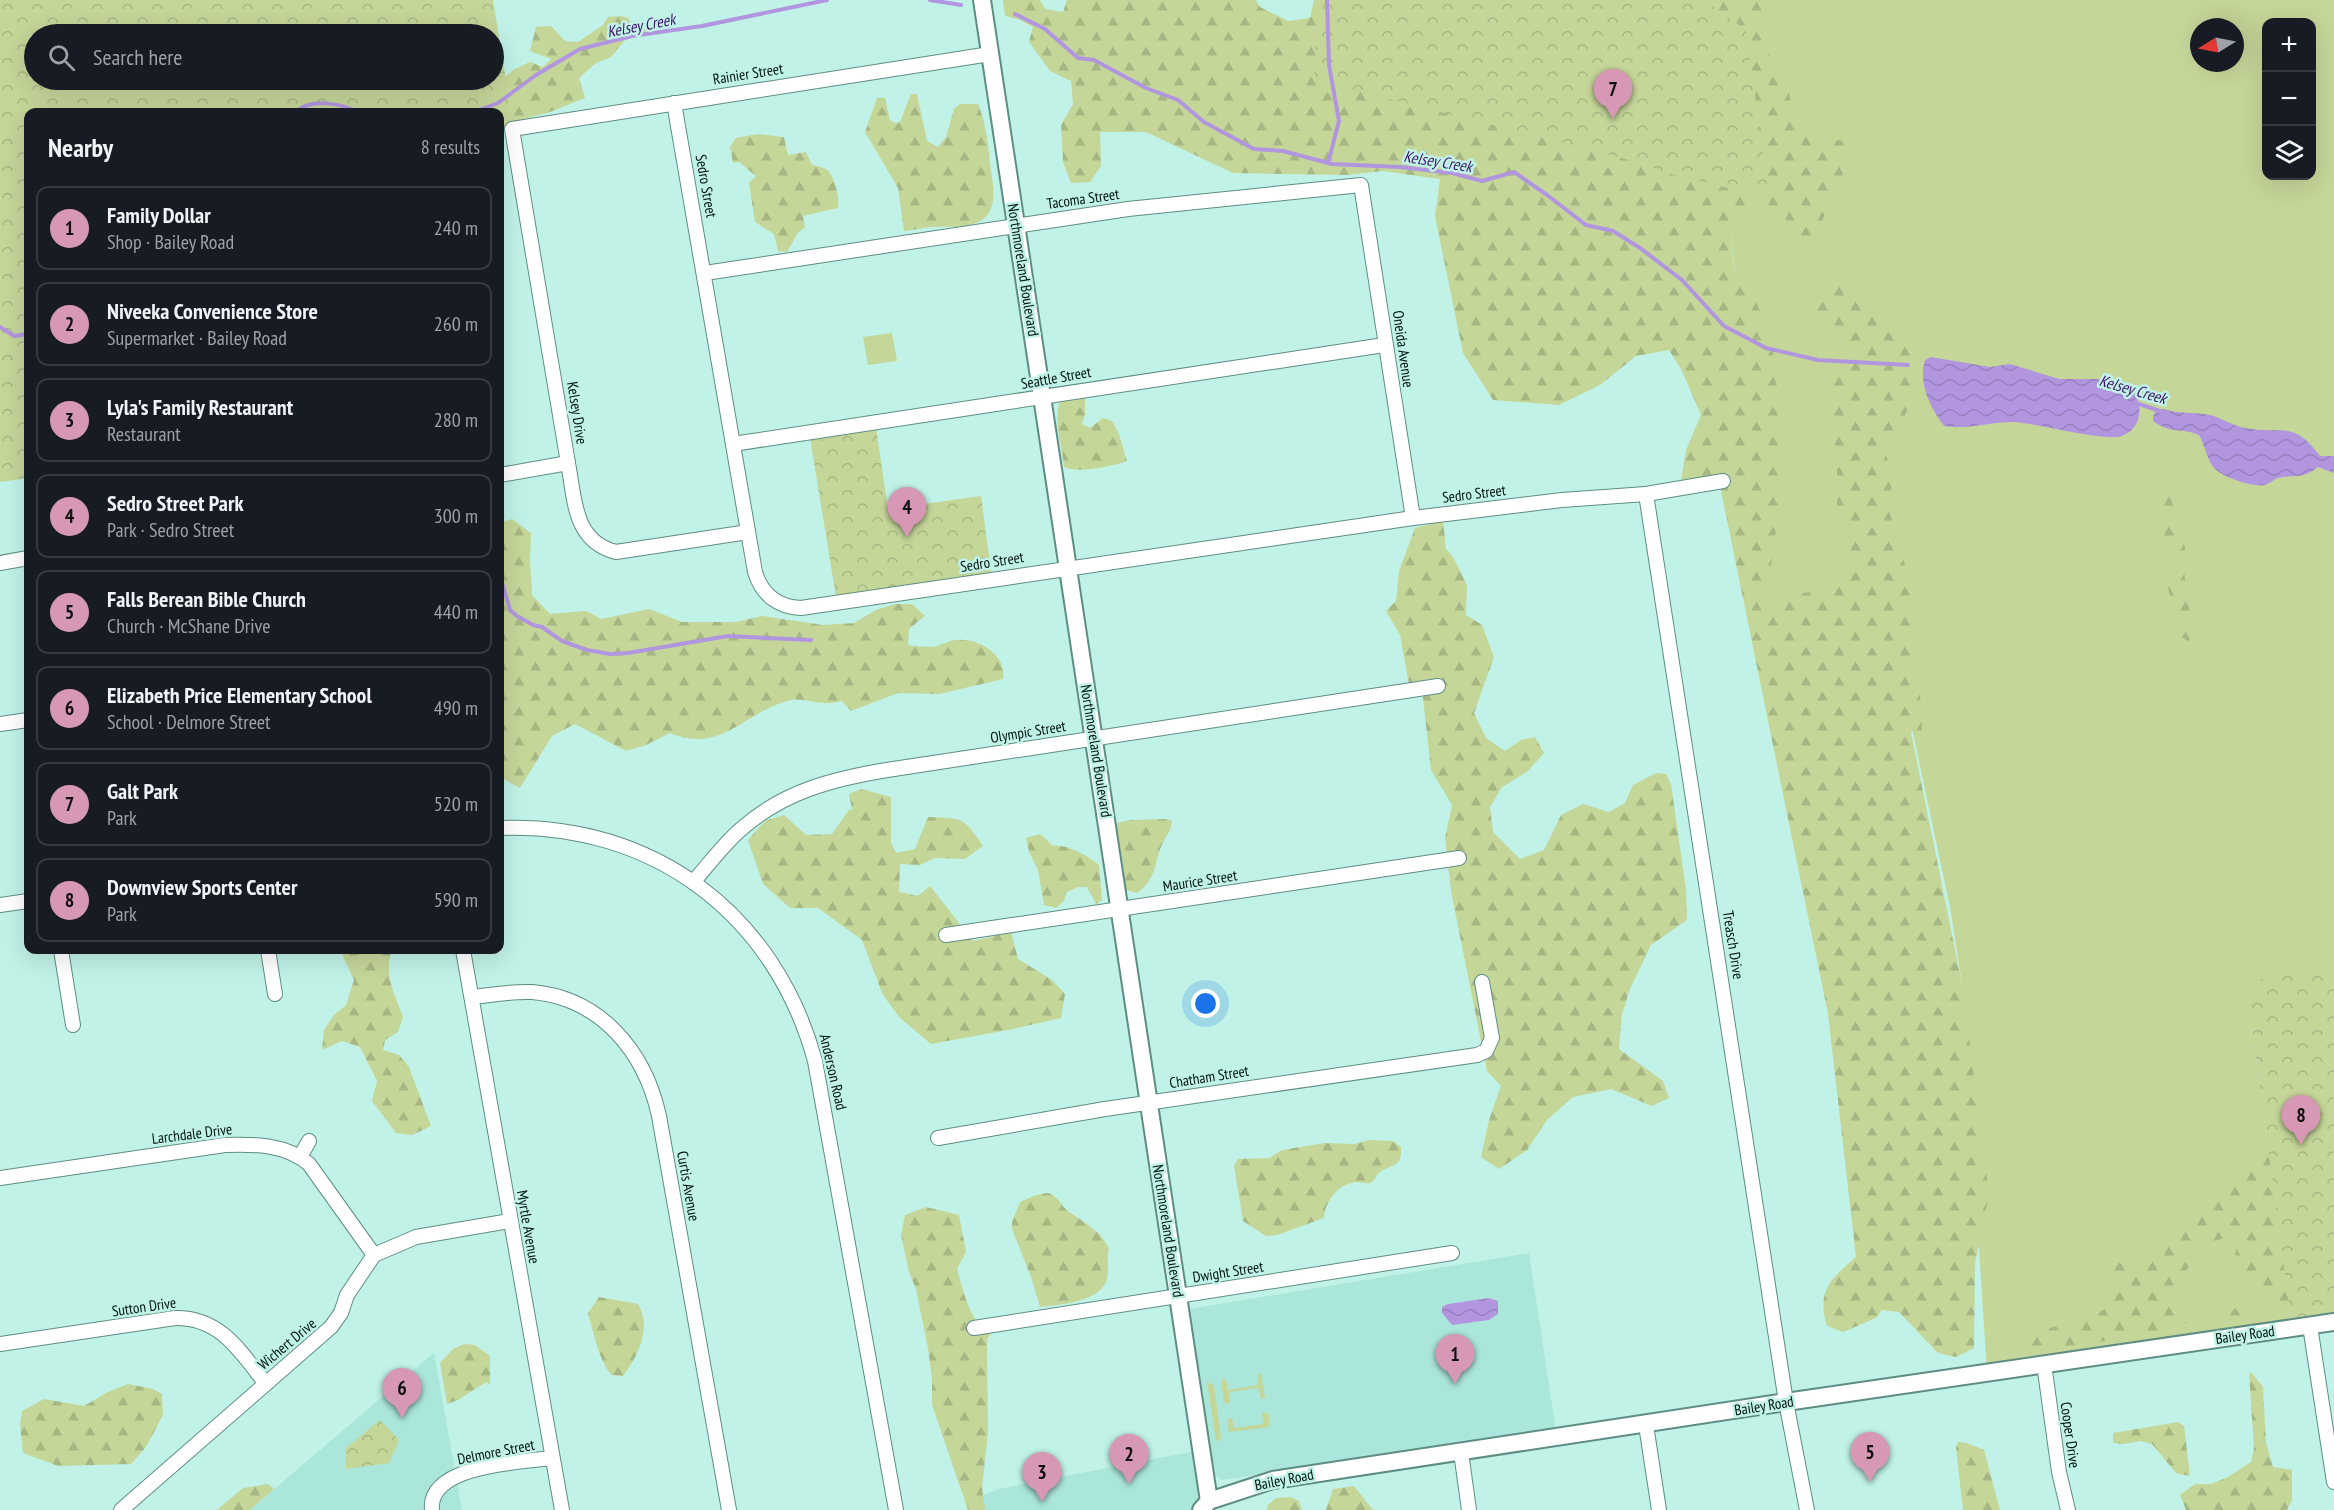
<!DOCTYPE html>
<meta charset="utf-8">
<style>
body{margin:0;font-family:"PT Sans Narrow",sans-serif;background:#242831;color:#f1f3f6}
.controls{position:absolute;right:18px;top:18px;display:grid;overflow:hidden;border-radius:12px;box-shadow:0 6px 24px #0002}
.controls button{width:54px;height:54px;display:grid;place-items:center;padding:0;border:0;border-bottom:2px solid #363941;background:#171b24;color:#f1f3f6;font:30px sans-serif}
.compass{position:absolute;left:2190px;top:18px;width:54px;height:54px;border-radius:50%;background:#171b24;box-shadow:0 6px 24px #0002;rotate:260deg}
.you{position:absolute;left:1206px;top:1004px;width:21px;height:21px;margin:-15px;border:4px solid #fff;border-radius:50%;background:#1a73e8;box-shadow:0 0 0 9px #1a73e833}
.badge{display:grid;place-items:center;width:39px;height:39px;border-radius:50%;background:#d698b4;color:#111;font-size:20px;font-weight:700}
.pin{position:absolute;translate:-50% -50px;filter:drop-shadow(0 2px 3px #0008)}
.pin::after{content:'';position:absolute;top:32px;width:21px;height:18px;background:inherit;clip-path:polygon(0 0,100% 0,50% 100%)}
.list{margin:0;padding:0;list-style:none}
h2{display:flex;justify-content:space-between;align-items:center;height:78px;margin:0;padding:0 24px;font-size:26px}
h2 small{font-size:20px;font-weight:400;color:#9ea1a6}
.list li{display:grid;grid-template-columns:39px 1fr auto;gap:18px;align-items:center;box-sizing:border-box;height:84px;margin:0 12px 12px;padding:0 12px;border:2px solid #363941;border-radius:12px}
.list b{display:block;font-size:22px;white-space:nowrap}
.list p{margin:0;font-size:20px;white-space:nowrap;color:#9ea1a6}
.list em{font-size:20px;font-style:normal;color:#9ea1a6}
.icon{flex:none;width:33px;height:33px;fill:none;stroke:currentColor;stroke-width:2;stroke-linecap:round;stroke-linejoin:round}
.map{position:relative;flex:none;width:2334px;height:1510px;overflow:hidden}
.search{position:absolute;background:#171b24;box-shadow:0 6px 24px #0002;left:24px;top:24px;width:480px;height:66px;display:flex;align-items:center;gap:15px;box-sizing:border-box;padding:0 21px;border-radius:33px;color:#9ea1a6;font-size:22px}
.panel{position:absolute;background:#171b24;box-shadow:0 6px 24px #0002;left:24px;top:108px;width:480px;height:846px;border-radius:12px}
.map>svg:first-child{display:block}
</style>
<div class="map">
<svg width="2334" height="1510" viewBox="0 0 2334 1510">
<defs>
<pattern id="forest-firs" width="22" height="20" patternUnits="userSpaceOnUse" patternTransform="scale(1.5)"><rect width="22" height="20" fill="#c5d699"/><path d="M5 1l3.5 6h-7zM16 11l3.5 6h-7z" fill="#a7b783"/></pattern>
<pattern id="park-crowns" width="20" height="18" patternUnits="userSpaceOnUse" patternTransform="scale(1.5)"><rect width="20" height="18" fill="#c5d699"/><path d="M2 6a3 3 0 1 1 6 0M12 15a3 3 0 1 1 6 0" fill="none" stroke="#a7b783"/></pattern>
<pattern id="water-waves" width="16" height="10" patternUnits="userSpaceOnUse" patternTransform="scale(1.5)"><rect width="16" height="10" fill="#b196df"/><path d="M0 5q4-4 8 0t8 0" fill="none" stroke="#9680be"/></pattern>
</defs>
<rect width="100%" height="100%" fill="#c0f2e7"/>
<g fill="#abe6da">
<polygon points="1529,1253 1556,1431 1221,1480 1214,1474 1189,1319 1189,1309"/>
<polygon points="434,1353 462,1510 250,1510 429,1357"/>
<polygon points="1201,1450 1201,1510 984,1510 982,1498 986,1494 999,1489"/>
</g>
<g fill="#c5d699" fill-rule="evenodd">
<path d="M 1704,0 L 2334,0 L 2334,1089 L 2253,981 L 2246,982 L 2292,1328 L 1987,1373 L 1962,984 L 1950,907 L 1880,578 L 1766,601 L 1731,232 L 1754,210 ZM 2266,22 L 2312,22 L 2312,176 L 2266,176 ZM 2199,27 L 2235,27 L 2235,63 L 2199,63 Z"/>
<polygon points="892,333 897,361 868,365 863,337"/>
<polygon points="1261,1374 1265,1398 1261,1399 1258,1388 1229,1392 1230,1402 1228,1404 1224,1402 1221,1383 1223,1379 1226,1379 1228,1390 1258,1385 1257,1375"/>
<polygon points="1207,1382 1214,1385 1221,1439 1216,1441"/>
<polygon points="1265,1412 1269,1415 1269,1427 1229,1432 1227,1420 1229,1418 1232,1418 1234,1428 1264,1424 1262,1414"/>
</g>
<g fill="url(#forest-firs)">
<path d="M 1003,0 L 1040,0 L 1045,9 L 1063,12 L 1067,0 L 1256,0 L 1260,7 L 1288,21 L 1310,18 L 1314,0 L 1764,0 L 1762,22 L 1764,48 L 1784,75 L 1793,109 L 1811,143 L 1841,140 L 1856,149 L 1834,191 L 1820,227 L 1812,236 L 1797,236 L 1777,207 L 1754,210 L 1731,232 L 1734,270 L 1754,297 L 1772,339 L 1785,467 L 1766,601 L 1847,584 L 1845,538 L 1837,508 L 1837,454 L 1833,435 L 1830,391 L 1845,352 L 1816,321 L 1821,285 L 1837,283 L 1847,289 L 1862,290 L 1909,336 L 1920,388 L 1901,422 L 1892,431 L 1886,456 L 1892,469 L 1890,513 L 1910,583 L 1913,638 L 1920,694 L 1922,731 L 1911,732 L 1962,984 L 1989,1194 L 1975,1264 L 1974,1348 L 1956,1357 L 1938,1353 L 1899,1312 L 1882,1310 L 1876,1318 L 1843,1332 L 1827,1326 C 1816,1290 1831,1279 1856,1257 L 1828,1014 L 1718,476 L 1681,480 L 1686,450 L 1701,415 L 1681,369 L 1669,350 L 1636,356 L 1600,385 L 1559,405 L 1493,400 L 1463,353 L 1435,216 L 1440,179 L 1383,171 L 1346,175 L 1233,173 L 1146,132 L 1100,132 L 1101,166 L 1090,182 L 1071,183 L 1063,162 L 1061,125 L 1073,104 L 1071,81 L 1050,71 L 1029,42 L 1033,27 L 1018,19 L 1005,16 Z"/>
<polygon points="621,16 628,18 634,26 648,31 624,41 611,57 596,63 579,78 585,98 550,112 500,125 500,112 397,112 501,80 513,70 530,62 543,67 551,59 530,51 536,27 551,26 565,41 578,42 603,25 608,17"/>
<path d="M 911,94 L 917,94 L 927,141 L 938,147 L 946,137 L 954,109 L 960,104 L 978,104 C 986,124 988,142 990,163 C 992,181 1001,212 978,222 C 964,229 946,226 932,227 C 923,228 914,230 904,231 L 898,188 L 865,132 L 877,98 L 885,98 L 890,120 L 895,123 L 900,122 Z"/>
<path d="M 758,134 L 784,137 L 788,155 L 806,152 L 812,165 C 817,166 823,167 827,170 C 835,176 840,199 838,208 L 803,216 L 805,227 L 798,233 L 787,252 L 778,251 L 774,234 L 755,222 L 749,183 L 756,176 L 739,162 L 733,163 L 730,147 L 736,138 Z"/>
<path d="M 1075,396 L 1085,397 L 1085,415 L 1082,424 L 1090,428 L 1103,418 L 1112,421 L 1119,434 L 1127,461 C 1113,466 1077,474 1064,467 C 1062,444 1053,422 1060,400 Z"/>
<path d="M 2168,493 L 2171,495 L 2175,519 L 2185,547 L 2185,554 L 2164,558 C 2159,537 2151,511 2168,493 Z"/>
<path d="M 512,519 L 531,533 L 530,560 L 532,595 L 550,614 L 586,611 L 601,619 L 649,609 L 682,622 L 736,622 L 762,616 L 823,625 L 854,623 L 876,610 L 895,604 L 912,604 L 925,616 L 909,629 L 908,645 C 916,646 924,647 932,647 C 940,646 947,641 955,640 C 978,637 1007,654 1003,679 L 939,694 L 898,693 L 851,711 L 842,701 C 836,702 830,704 824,703 C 814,703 801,698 791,700 C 744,711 722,755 670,733 L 646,745 L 626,751 L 575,724 L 552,736 L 520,788 L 500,777 L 500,523 Z"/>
<polygon points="1443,521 1446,549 1453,557 1467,585 1466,615 1482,625 1494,657 1474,713 1486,738 1505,751 1521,740 1535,737 1544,753 1527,772 1502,787 1490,807 1493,832 1520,859 1544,850 1561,815 1583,804 1609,812 1625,803 1633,785 1656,773 1666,774 1671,784 1686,890 1687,920 1651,945 1630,989 1622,1014 1619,1049 1663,1081 1669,1098 1652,1106 1611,1089 1573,1097 1547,1120 1527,1150 1499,1169 1481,1157 1489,1120 1501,1086 1487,1071 1451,891 1445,838 1452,805 1431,770 1422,689 1410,690 1400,635 1386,611 1396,601 1399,571 1415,528"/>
<polygon points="2183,564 2194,639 2188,642 2176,632 2166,575 2169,567"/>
<path d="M 861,789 L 891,797 L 891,843 L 896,853 L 915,849 L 928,817 C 962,818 964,817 983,846 L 965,859 L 935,858 L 920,865 L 900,864 L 899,892 L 918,896 L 930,886 L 973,941 L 1011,932 L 1018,959 L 1052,980 L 1065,994 L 1061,1018 L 1013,1029 L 931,1044 L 900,1018 L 883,995 L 862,940 L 818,908 L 790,908 L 763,884 L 748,840 L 765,821 L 784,815 L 806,835 L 832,834 L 849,810 L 852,810 L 849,794 Z"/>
<path d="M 1164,819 L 1172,820 C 1171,831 1168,833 1163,842 C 1154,862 1157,879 1137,893 L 1123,889 L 1117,845 L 1117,823 L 1131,820 Z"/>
<path d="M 1040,834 L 1053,846 C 1067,844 1089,856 1099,865 L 1102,900 L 1096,904 L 1087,887 L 1078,887 L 1067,892 L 1064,901 L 1056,908 L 1044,905 L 1038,870 L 1029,852 L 1026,838 Z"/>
<path d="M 340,950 L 392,950 C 383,973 395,995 403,1017 L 398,1032 L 385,1040 L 383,1050 L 399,1055 L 409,1067 L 431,1126 L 412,1135 L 396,1133 L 372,1101 L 377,1081 L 360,1047 L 342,1041 L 322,1050 L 324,1030 L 334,1015 L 346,1005 L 354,980 Z"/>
<path d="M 2283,1126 L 2290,1307 L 2277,1308 L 2265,1294 L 2258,1278 L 2239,1275 L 2235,1264 L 2236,1248 L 2224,1238 L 2199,1247 L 2179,1285 L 2176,1310 C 2185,1319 2193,1320 2205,1316 L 2208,1320 L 2204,1325 L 2191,1325 L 2174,1319 L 2171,1320 L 2168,1332 L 2027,1352 L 2019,1341 L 2030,1333 L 2069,1323 L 2082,1311 L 2101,1311 L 2110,1307 L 2112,1297 L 2107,1276 L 2119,1263 L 2149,1259 L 2157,1242 L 2176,1230 L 2194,1213 L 2200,1204 L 2213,1203 L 2229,1186 L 2258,1167 L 2262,1142 Z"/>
<path d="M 1369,1140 L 1393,1141 L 1401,1147 C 1402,1170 1392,1162 1379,1173 C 1375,1176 1376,1181 1370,1183 C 1365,1184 1361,1182 1356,1182 C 1338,1184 1325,1201 1324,1218 L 1277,1235 L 1266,1236 L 1243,1221 L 1234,1166 L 1238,1159 L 1270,1158 L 1280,1151 L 1294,1148 L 1325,1143 L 1354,1144 Z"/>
<path d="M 1047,1193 C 1059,1196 1059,1204 1068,1211 C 1084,1223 1101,1230 1109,1249 C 1106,1260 1110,1274 1106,1282 C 1097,1302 1059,1305 1040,1307 L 1031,1277 L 1012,1229 L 1012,1222 L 1020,1202 L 1036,1195 Z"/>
<path d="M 926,1207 L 959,1215 L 966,1252 L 957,1269 C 964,1293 969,1321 991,1334 L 987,1339 L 988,1433 L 982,1487 L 985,1510 L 968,1510 L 932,1405 L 932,1379 L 928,1348 L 916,1289 L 909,1272 L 901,1235 L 905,1215 Z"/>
<path d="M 599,1297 L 638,1304 C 652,1328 638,1356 623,1376 L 611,1375 C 598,1358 594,1334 588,1313 Z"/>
<polygon points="2239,1307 2251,1310 2253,1316 2224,1319 2225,1313"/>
<polygon points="464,1344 475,1345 490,1356 490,1385 486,1382 458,1400 447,1404 440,1363 453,1349"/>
<polygon points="2251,1372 2263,1387 2266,1443 2273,1467 2292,1470 2292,1500 2287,1510 2186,1510 2180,1495 2195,1484 2211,1484 2228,1477 2251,1462 2254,1448 2249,1374"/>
<polygon points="128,1384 153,1389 162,1394 163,1415 146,1447 131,1464 58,1466 23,1453 20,1424 22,1411 44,1399 84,1406 106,1393"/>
<polygon points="2178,1422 2184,1426 2190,1476 2176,1473 2152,1444 2141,1441 2123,1444 2113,1443 2113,1433"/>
<polygon points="1958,1442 1967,1443 1984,1450 2000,1510 1963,1510 1956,1448"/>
<polygon points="268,1484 274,1489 250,1510 217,1510 243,1488"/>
<polygon points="1354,1486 1373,1510 1326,1510 1333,1489"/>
<polygon points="1290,1497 1299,1501 1302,1510 1267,1510 1268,1505 1276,1498"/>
</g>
<g fill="url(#park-crowns)" fill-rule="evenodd">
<path d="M 0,0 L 493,0 L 511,110 L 500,141 L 500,112 L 28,112 L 28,478 L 0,482 ZM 34,34 L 494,34 L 494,80 L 34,80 Z"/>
<polygon points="1319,0 1704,0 1746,30 1769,198 1674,175 1622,158 1314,80"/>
<polygon points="875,421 888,509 981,496 992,579 837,603 809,432"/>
<polygon points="2334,967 2334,1322 2292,1328 2246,982"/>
<polygon points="380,1420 399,1440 389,1463 346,1469 346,1448"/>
</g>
<g fill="url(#water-waves)">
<path d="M 1931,357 L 1990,367 L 2010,364 L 2059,379 L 2115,379 L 2133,385 C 2141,402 2145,427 2122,436 C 2105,442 2037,423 2013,422 C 1990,422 1967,430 1944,426 C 1930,407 1918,384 1925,360 Z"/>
<path d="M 2163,409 C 2178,414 2194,412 2210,415 C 2222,418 2233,426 2245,428 C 2282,435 2293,419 2320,456 L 2334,456 L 2334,473 L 2318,467 C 2302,480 2294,474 2278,478 C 2273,480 2269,484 2265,485 C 2252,487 2225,478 2215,469 C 2207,461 2205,445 2199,435 C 2181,427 2172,435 2153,421 L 2153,416 L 2156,411 Z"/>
<polygon points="1489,1298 1498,1301 1498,1314 1489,1320 1452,1325 1442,1313 1442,1307 1448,1304"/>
</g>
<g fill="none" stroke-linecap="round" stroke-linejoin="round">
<g stroke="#b196df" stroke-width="4">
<polyline points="930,0 961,5"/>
<polyline points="1327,0 1329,65 1339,121 1328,163"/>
<polyline points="1015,14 1045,29 1078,58 1094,60 1146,88 1178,100 1204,122 1254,149 1283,151 1332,164 1400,167 1452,173 1482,181 1514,172 1547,195 1586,225 1613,231 1640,248 1682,280 1724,326 1766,348 1818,360 1908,365"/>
<path d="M 295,112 C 311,98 340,103 358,112"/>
<polyline points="474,112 498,103 536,75 580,49 632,36 702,26 827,0"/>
<polyline points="0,327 14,336 28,334"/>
<polyline points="2136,403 2163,412"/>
<polyline points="500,576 510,610 517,616 533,625 542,627 562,641 587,650 610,654 628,653 728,636 811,640"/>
</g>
<defs>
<g id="minor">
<path d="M 674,103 L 755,572 C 762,595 778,607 801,608 L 1413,518 L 1562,500 L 1646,494 L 1723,481"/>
<path d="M 705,273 L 1128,209 L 1361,185 C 1378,296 1395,407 1413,518"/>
<polyline points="733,444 1384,345"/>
<polyline points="500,475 568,463"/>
<polyline points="1646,494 1786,1402 1807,1510"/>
<path d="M 748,532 L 616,552 C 573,541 575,499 568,463 L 512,129 L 990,54"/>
<polyline points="0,563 28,558"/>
<polyline points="0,724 28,720"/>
<path d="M 500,828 C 653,822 775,914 815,1061 L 896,1510"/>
<path d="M 694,881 C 709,864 723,845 740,830 C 782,792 832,779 887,770 L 1438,686"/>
<polyline points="0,905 28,901"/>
<polyline points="946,935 1459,858"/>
<polyline points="61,950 73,1025"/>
<polyline points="268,950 275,994"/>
<polyline points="463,950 562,1510"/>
<path d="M 472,997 C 492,995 512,991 532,992 C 601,998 645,1052 659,1116 L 729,1510"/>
<polyline points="938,1138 1105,1109 1477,1055 1486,1051 1492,1038 1482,982"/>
<polyline points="300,1157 309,1141"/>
<path d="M 0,1178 L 225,1145 C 254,1144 286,1144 309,1164 L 374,1255"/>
<polyline points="2310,1326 2334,1482"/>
<polyline points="974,1328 1452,1253"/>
<path d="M 0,1344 L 175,1318 C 220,1317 240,1351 266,1384"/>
<polyline points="2044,1364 2059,1472 2068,1510"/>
<polyline points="1646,1425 1659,1510"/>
<polyline points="1461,1452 1469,1510"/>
<polyline points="121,1510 331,1327 341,1313 347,1295 374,1255 416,1237 510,1221"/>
<path d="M 432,1510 C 427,1465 521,1462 552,1458"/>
</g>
<g id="tertiary">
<polyline points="982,0 1209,1501"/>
<polyline points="1201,1510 1209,1501 1273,1480 1786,1402 2334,1322"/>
</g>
</defs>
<use href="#minor" stroke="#5e8d84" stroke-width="16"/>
<use href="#tertiary" stroke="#5e8d84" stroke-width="20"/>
<use href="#minor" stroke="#fff" stroke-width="14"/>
<use href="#tertiary" stroke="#fff" stroke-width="16"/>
</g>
<g text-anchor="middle" stroke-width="5" stroke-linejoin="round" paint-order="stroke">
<g font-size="15" fill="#01120f" stroke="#c0f2e7">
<text transform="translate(748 74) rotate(-9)" y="5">Rainier Street</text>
<text transform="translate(706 186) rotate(80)" y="5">Sedro Street</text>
<text transform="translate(1083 199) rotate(-8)" y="5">Tacoma Street</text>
<text transform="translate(1023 270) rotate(81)" y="5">Northmoreland Boulevard</text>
<text transform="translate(1403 349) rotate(82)" y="5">Oneida Avenue</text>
<text transform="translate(1056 378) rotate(-10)" y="5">Seattle Street</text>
<text transform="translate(577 413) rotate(81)" y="5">Kelsey Drive</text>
<text transform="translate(1474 494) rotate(-7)" y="5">Sedro Street</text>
<text transform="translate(992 562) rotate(-9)" y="5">Sedro Street</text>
<text transform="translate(1028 732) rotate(-9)" y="5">Olympic Street</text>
<text transform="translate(1096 751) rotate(81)" y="5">Northmoreland Boulevard</text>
<text transform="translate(1200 881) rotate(-9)" y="5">Maurice Street</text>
<text transform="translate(1733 945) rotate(81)" y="5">Treasch Drive</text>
<text transform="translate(833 1072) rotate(77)" y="5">Anderson Road</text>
<text transform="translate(1209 1077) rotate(-9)" y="5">Chatham Street</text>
<text transform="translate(192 1134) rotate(-7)" y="5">Larchdale Drive</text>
<text transform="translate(688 1186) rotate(80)" y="5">Curtis Avenue</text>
<text transform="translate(528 1227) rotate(80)" y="5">Myrtle Avenue</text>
<text transform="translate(1168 1231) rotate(81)" y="5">Northmoreland Boulevard</text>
<text transform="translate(1228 1272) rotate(-9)" y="5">Dwight Street</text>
<text transform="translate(144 1307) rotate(-8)" y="5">Sutton Drive</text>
<text transform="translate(2245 1335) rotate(-8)" y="5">Bailey Road</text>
<text transform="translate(287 1344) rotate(-40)" y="5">Wichert Drive</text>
<text transform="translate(1764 1406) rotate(-9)" y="5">Bailey Road</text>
<text transform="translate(2070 1435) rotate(82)" y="5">Cooper Drive</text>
<text transform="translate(496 1452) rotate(-11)" y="5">Delmore Street</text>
<text transform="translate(1284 1480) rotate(-11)" y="5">Bailey Road</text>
</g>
<g font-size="16" font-style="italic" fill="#3f176b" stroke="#c0f2e7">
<text transform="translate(641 25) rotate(-11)" y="6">Kelsey Creek</text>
<text transform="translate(1438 161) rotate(9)" y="6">Kelsey Creek</text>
<text transform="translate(2133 389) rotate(16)" y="6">Kelsey Creek</text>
</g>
</g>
</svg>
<div class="controls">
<button>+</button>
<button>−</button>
<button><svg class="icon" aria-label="layers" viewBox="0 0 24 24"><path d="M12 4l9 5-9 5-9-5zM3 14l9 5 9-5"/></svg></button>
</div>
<svg class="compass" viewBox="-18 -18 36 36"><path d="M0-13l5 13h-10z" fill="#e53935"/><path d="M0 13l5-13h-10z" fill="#9ea1a6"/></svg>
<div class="you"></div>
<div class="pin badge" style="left:1455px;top:1384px">1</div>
<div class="pin badge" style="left:1129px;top:1484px">2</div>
<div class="pin badge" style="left:1042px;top:1502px">3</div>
<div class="pin badge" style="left:907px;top:537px">4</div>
<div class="pin badge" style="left:1870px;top:1482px">5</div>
<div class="pin badge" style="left:402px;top:1418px">6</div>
<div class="pin badge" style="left:1613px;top:119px">7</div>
<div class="pin badge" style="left:2301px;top:1145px">8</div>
<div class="search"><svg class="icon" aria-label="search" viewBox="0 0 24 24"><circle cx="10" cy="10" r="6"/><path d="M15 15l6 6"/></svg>Search here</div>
<section class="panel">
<h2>Nearby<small>8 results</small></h2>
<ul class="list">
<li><span class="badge">1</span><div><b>Family Dollar</b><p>Shop · Bailey Road</p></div><em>240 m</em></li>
<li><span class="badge">2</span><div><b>Niveeka Convenience Store</b><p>Supermarket · Bailey Road</p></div><em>260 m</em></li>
<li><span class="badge">3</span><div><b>Lyla's Family Restaurant</b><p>Restaurant</p></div><em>280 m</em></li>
<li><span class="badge">4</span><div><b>Sedro Street Park</b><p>Park · Sedro Street</p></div><em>300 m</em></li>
<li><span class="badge">5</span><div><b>Falls Berean Bible Church</b><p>Church · McShane Drive</p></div><em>440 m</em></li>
<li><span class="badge">6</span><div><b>Elizabeth Price Elementary School</b><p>School · Delmore Street</p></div><em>490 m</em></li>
<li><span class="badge">7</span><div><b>Galt Park</b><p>Park</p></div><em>520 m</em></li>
<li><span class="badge">8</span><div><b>Downview Sports Center</b><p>Park</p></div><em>590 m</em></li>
</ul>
</section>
</div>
